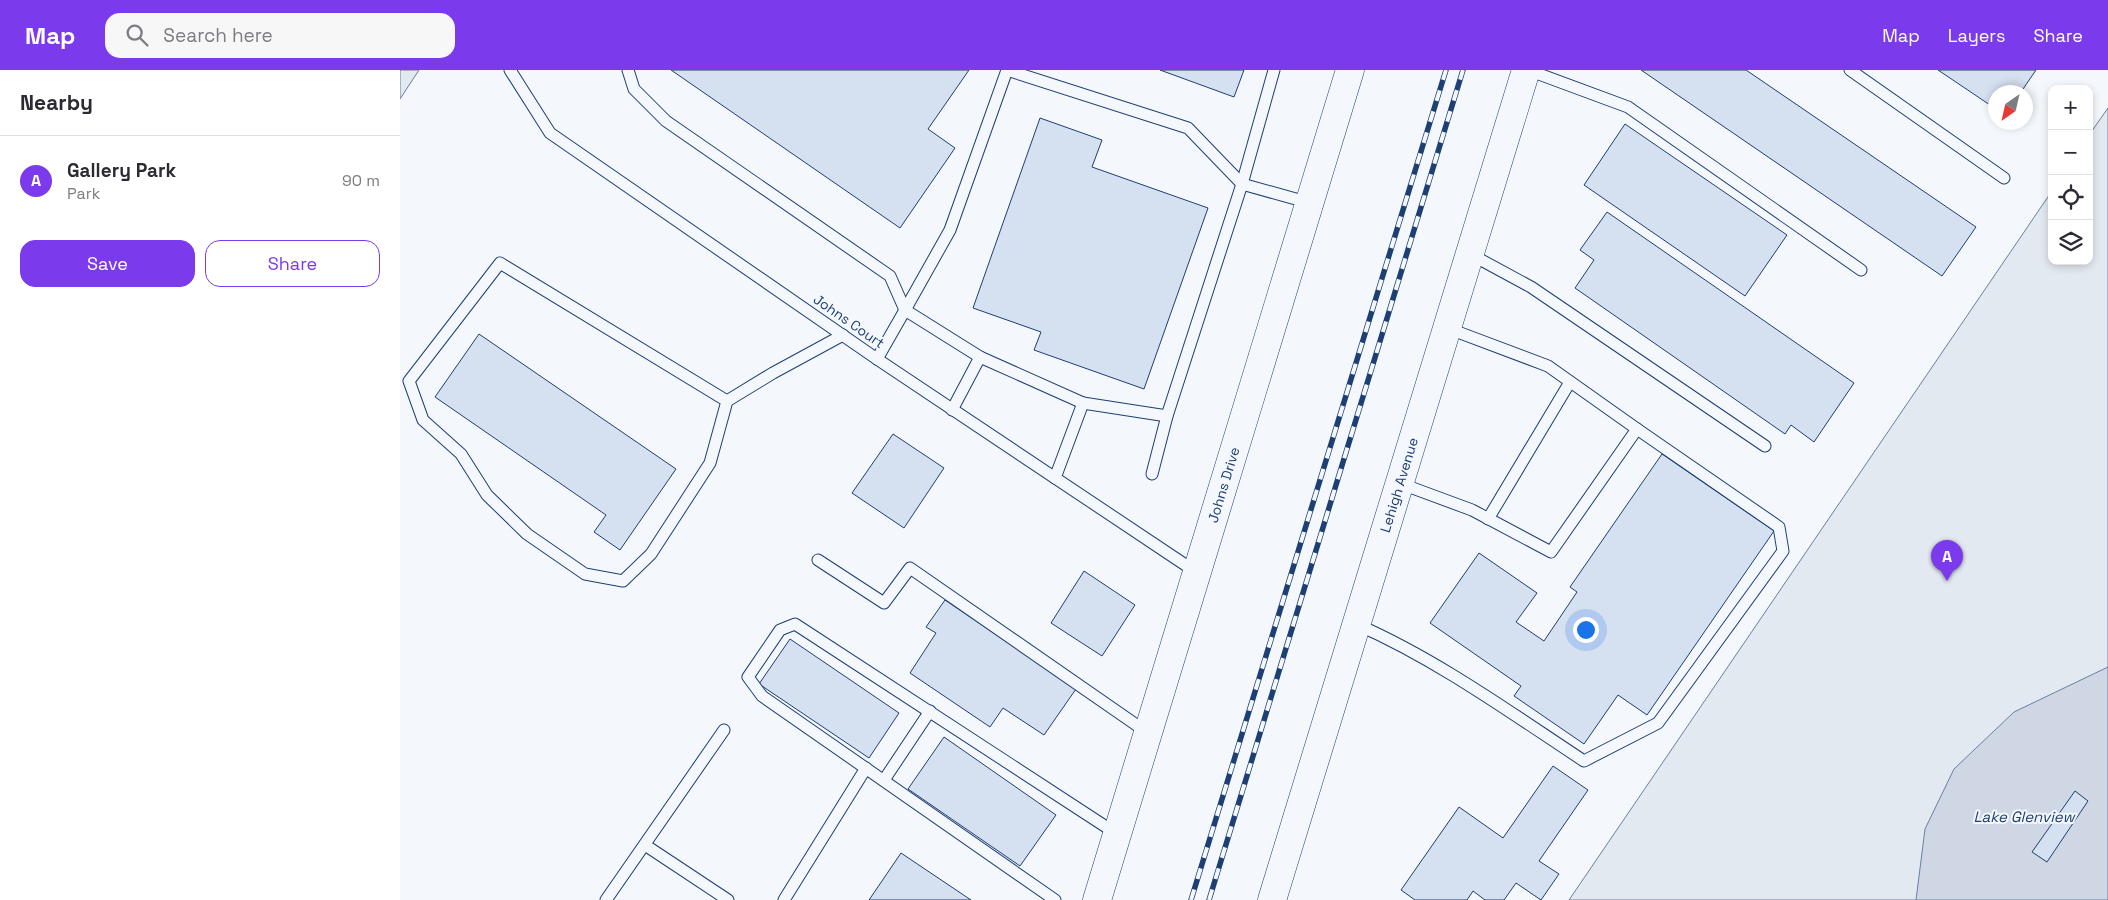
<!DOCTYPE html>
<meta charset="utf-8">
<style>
body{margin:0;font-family:"Space Grotesk",sans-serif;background:#f7f7f7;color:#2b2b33}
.controls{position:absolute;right:15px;top:15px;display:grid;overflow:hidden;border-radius:10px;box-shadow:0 2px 8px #0003}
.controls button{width:45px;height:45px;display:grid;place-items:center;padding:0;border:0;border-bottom:1px solid #e1e1e2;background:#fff;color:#2b2b33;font:25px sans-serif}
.compass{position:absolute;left:1588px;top:15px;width:45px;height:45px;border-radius:50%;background:#fff;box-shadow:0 2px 8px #0003;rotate:214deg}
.you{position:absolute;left:1185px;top:559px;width:18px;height:18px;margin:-12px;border:4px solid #fff;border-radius:50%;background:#1a73e8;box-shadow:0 0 0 8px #1a73e833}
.badge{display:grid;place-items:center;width:32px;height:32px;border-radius:50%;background:#7c3aed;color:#fff;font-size:16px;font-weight:700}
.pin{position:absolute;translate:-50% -41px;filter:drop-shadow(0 1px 2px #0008)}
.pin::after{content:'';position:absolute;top:26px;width:18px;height:15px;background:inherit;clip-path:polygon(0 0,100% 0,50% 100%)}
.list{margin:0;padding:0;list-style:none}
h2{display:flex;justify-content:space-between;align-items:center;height:65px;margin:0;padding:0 20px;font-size:21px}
h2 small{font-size:16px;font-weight:400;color:#7c7c81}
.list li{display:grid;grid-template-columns:32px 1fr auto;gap:15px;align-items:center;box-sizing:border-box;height:90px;padding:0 20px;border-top:1px solid #e1e1e2}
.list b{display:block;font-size:19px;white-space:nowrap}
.list p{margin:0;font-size:16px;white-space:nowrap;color:#7c7c81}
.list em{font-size:16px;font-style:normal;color:#7c7c81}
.actions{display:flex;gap:10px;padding:15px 20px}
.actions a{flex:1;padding:11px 0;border:1px solid #7c3aed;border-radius:15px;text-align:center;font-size:18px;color:#7c3aed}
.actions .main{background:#7c3aed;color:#fff}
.icon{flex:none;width:28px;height:28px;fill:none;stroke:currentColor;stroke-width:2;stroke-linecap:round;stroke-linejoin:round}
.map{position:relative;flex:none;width:1708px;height:830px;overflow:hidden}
header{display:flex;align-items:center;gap:30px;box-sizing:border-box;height:70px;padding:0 25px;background:#7c3aed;color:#fff}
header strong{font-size:24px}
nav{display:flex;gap:28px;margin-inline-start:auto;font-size:18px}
.search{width:350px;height:45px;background:#f7f7f7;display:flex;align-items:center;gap:12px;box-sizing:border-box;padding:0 18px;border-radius:15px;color:#7c7c81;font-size:19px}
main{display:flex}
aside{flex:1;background:#fff}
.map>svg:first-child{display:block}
</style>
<header>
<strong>Map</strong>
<div class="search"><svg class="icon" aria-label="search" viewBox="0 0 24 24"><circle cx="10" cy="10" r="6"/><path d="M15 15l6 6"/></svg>Search here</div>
<nav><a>Map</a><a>Layers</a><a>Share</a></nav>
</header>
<main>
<aside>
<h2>Nearby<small></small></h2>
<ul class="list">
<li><span class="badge">A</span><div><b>Gallery Park</b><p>Park</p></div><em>90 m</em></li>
</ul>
<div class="actions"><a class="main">Save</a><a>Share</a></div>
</aside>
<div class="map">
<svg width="1708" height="830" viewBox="0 0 1708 830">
<rect width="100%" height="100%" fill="#f4f7fb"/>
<g fill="#e3e9f0" stroke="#687fa3">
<polygon points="0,0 19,0 0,29"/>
<polygon points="1708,38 1708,830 1169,830 1652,121 1652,191 1689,191 1689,65"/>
</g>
<polygon fill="#cfd7e4" stroke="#687fa3" points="1708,597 1708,830 1516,830 1525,759 1554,699 1614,642"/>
<g fill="#d5e0f0" stroke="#1d3f73">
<polygon points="271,0 569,0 528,59 555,78 500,158"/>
<polygon points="760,0 844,0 834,27"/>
<polygon points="1241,0 1346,0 1576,157 1542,206"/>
<polygon points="1538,0 1636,0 1621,22 1596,22 1596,39"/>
<polygon points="640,48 702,70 692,97 808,138 744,319 634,280 641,262 573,238"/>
<polygon points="1225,54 1387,165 1345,226 1184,115"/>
<polygon points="1207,142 1454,313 1414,372 1391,355 1385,364 1175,218 1194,190 1180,180"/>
<polygon points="79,264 276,399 220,480 194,462 206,445 35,327"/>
<polygon points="493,364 544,398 504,458 452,423"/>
<polygon points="1262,384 1374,461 1247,645 1218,625 1184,674 1114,626 1121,616 1030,553 1079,483 1137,523 1116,552 1144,571 1177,522 1170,517"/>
<polygon points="684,501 735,535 702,586 651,553"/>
<polygon points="545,530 676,619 644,665 603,638 590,657 510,603 536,563 526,557"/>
<polygon points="390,569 499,643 469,688 359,614"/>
<polygon points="544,667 656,745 620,796 508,719"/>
<polygon points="1153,696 1188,720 1139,791 1159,804 1141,830 1116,813 1104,830 1085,830 1073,821 1067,830 1015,830 1001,820 1059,737 1103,768"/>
<polygon points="1675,721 1688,731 1647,792 1632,782"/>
<polygon points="501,783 571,830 469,830"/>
</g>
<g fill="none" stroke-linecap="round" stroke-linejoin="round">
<defs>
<g id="service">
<polyline points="110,0 150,63 477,289 796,502"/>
<polyline points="228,0 234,19 266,51 490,206 505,240"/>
<polyline points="607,0 788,58 842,114"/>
<polyline points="1128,0 1228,37 1461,200"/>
<polyline points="1450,0 1604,108"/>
<polyline points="842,114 874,0"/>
<polyline points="1070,184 1131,217 1365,376"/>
<polyline points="505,240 550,160 607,0"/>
<polyline points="477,289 505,240 580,287"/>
<polyline points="327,331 310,393 251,484 223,511 185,504 127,464 87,425 61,384 23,350 9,311 100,193 327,331 373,303 443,265"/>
<polyline points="552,340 580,287 683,333"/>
<polyline points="752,404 767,346"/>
<polyline points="655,408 683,333 767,346 842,114 910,133"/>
<polyline points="999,413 1072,440 1151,482 1237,359 1148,296 1047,258"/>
<polyline points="1088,449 1170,312"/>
<polyline points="418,490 484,533 510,498 748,663"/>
<path d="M 956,554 C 1038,590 1111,643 1184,691 L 1258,653 L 1383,481 L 1379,457 L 1237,359"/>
<polyline points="484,710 530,641"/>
<polyline points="245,775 328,830"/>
<polyline points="206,830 324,660"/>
<polyline points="384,830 466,698"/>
<polyline points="655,830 362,626 348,607 380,560 395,554 717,764"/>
</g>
<g id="tertiary">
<path id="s1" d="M 697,830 L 950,0"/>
<path id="s2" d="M 872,830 L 1126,0"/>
</g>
</defs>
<use href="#service" stroke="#1d3f73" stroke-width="13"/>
<use href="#tertiary" stroke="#1d3f73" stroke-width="29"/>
<use href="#service" stroke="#f4f7fb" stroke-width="11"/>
<use href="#tertiary" stroke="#f4f7fb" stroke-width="28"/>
<defs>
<g id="rail">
<polyline points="791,830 1046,0"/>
<polyline points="809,830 1063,0"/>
</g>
</defs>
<use href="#rail" stroke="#1d3f73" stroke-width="5.5"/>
<use href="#rail" stroke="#f4f7fb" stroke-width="4" stroke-dasharray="11" stroke-linecap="butt"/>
</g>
<g text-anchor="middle" stroke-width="4" stroke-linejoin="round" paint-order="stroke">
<g font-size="14" fill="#1d3f73" stroke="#f4f7fb">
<text transform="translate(449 251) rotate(35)" y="5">Johns Court</text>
<text dy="5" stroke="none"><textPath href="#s1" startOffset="434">Johns Drive</textPath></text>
<text dy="5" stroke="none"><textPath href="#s2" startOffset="434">Lehigh Avenue</textPath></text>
</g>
<g font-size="15" font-style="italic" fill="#1d3f73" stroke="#f4f7fb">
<text x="1624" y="752">Lake Glenview</text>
</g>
</g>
</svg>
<div class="controls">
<button>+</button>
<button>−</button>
<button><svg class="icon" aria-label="locate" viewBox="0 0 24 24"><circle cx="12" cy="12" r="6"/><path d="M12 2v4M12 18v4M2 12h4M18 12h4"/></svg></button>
<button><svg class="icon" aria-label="layers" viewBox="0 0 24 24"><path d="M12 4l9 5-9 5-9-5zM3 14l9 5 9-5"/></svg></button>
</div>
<svg class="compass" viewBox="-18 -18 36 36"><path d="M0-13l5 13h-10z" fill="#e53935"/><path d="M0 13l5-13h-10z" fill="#7c7c81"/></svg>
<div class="you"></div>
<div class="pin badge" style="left:1547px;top:511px">A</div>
</div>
</main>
